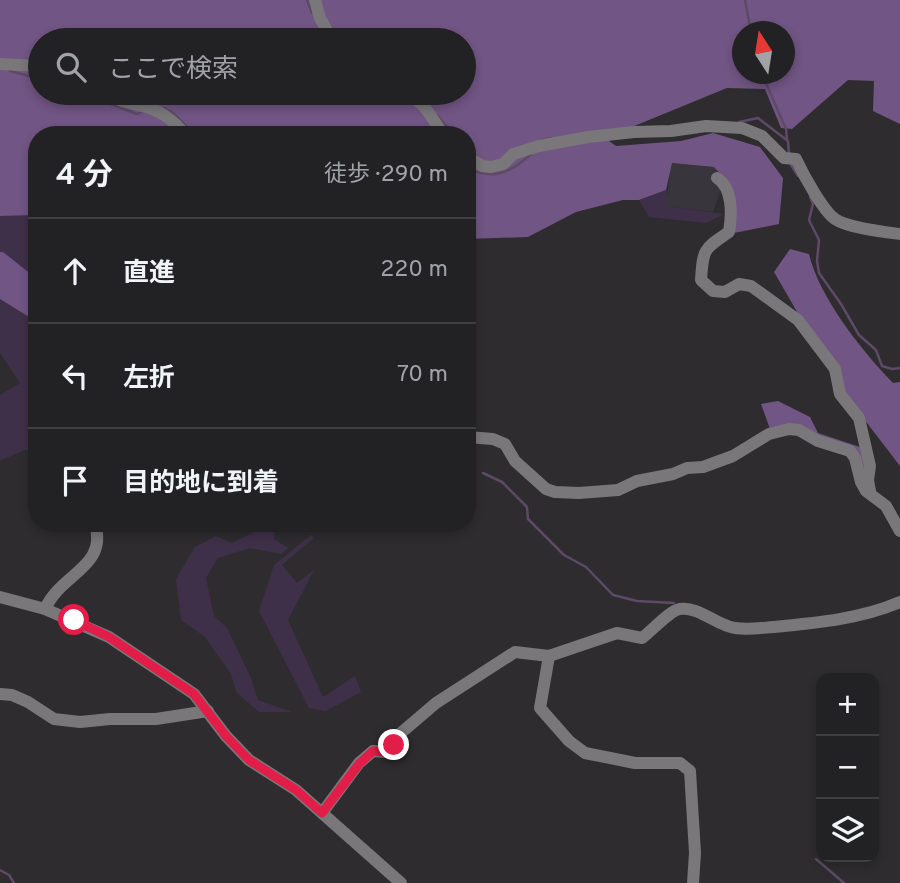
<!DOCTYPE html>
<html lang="ja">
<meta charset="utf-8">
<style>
body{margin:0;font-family:Overpass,"Noto Sans JP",sans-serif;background:#2e2e30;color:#f1f3f6}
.controls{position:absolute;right:21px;bottom:21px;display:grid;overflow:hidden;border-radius:14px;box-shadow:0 4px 10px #0003}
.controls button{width:63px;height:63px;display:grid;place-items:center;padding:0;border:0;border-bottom:2px solid #3f3e41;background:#222123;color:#f1f3f6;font:35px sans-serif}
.compass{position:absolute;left:732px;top:21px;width:63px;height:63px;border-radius:50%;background:#222123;box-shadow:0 4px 10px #0003;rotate:348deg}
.stop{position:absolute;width:21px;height:21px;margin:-16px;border:5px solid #e11d48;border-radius:50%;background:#fff}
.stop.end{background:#e11d48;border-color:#fff;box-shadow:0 2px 7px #0008}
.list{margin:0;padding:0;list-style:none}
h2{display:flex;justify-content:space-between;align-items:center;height:91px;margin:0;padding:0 28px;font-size:30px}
h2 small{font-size:23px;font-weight:400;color:#a2a3a6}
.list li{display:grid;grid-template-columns:46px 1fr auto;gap:21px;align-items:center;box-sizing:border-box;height:105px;padding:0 28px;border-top:2px solid #3f3e41}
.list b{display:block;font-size:26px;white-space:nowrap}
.list em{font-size:23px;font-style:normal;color:#a2a3a6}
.icon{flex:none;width:38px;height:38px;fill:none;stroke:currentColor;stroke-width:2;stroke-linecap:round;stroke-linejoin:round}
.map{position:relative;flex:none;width:900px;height:883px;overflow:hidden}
.search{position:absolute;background:#222123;box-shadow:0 4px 10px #0003;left:28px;top:28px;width:448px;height:77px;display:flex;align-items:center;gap:18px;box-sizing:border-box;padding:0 24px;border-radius:38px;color:#a2a3a6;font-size:26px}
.panel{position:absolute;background:#222123;box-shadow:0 4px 10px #0003;left:28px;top:126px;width:448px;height:406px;border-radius:28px}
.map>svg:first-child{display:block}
</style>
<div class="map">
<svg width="900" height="883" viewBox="0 0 900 883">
<rect width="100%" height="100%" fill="#2e2c2f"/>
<polygon fill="#39353d" points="671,163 714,167 725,178 713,212 666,206"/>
<g fill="#3f3049">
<polygon points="667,190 667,206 724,214 706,223 649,217 639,200"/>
<polygon points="37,215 37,279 3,253 0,252 0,216"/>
<polygon points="0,299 37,322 37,452 24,450 0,461 0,395 20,383 0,353"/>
<polygon points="272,523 275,523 274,539 288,548 281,554 250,548 218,558 206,578 214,616 227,628 251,678 258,700 292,712 259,712 236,692 231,674 205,637 181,620 176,579 195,547 216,536 232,543"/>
<polygon points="311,535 314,538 282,565 297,583 314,570 288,620 323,697 355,676 361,692 326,711 309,708 259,611 274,565"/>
</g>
<g fill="#715584" fill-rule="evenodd">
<path d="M 0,0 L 900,0 L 900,124 L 873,111 L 874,81 L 848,80 L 792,129 L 781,128 L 765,89 L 727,88 L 605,138 L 616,146 L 681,141 L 713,133 L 760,147 L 783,178 L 779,224 L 734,233 L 724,178 L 714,167 L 672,163 L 666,190 L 639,200 L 623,200 L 576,212 L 528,237 L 467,239 L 467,135 L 37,135 L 37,215 L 0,216 ZM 743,32 L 785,32 L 785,74 L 743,74 ZM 40,40 L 464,40 L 464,93 L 40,93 Z"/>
<path d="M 790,249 L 809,254 C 819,297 862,351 893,383 L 900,382 L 900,466 L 844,393 L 774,272 Z"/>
<polygon points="0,252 3,252 37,279 37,322 0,299"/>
<polygon points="778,401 810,417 818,433 863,448 868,466 864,479 852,456 792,432 770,429 761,404"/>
</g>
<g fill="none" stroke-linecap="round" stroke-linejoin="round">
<g stroke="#5c4a66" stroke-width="2.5">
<polyline points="307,0 312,13"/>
<polyline points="745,0 751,32"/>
<polyline points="10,71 40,79"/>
<polyline points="762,74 786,129 787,139"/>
<polyline points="92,93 108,103 137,114 143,111"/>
<polyline points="164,108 173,113 195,135"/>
<polyline points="437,115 454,135"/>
<polyline points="739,122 758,118 788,141 789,154"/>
<polyline points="538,141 551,138"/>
<polyline points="791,165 798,176"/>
<path d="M 467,167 C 492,182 512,172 532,153"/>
<polyline points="810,197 813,204 809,220 819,240 817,261 819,273 841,304 859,335 876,350 882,366 892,369 900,368"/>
<polyline points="483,473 502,482 527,507 528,519 564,555 586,567 613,595 637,601 674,603"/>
<polyline points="816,859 844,883"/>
<polyline points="0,870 9,875 14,883"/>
</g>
<g stroke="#79777a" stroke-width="12">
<polyline points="315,0 320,18 332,40"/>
<polyline points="0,64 40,66"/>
<path d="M 107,93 C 120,103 134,103 149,108 C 165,113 175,123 186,135"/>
<path d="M 404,93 C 424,100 432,118 443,135"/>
<path d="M 467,157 L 482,166 L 491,167 L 503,164 L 513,154 L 539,146 L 588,137 L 634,132 L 671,131 L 706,126 L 742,128 L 762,136 L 784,158 L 796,159 C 803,174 823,211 835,219 C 848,228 884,232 900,234"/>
<path d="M 717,178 C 733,188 732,215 729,232 C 704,249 703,248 701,280 L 713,291 L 725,292 L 739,284 L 751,286 L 798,320 L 835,369 L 840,394 L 859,418 L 870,466 L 868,480 L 870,491"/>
<polyline points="467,437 493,439 505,444 515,461 546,489 555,492 579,493 618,490 637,481 673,474 687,468 703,467 733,456 769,434 789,429 799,430 818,441 850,451 855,458 861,482 866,491 886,506 900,531"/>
<polyline points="0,597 45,609 109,637 194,694 226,736 249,760 296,790 401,883"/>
<path d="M 45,609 C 62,572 108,568 95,523"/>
<polyline points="549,656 540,708 569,741 585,753 635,763 680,763 690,771 695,853 693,883"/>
<polyline points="0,694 12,695 28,702 54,719 80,722 110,719 156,719 208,711"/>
<path d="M 322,813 L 359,763 L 373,751 L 385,752 L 394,745 L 395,738 L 436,703 L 515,652 L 549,656 L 617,633 L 642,638 C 652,631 670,610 680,609 C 699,606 717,626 735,628 C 748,630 761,628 773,627 C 815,623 861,619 900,602"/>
</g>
</g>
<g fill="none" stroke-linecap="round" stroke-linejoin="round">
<polyline stroke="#e11d48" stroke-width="9" points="74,620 109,637 194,694 226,736 249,760 296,790 322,813 359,764 373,751 384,752 394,745"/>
</g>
</svg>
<div class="controls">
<button>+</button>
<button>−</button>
<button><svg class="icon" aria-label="layers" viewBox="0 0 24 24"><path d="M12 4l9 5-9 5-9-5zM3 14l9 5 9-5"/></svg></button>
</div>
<svg class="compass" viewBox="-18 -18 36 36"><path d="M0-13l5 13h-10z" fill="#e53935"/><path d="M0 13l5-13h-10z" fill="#a2a3a6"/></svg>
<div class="stop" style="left:74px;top:620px"></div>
<div class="stop end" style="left:394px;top:745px"></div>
<div class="search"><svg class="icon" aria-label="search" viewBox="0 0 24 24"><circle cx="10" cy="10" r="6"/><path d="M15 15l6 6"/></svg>ここで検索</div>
<section class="panel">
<h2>4 分<small>徒歩 · 290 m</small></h2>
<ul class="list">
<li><svg class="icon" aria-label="ahead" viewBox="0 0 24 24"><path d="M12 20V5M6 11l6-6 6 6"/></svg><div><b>直進</b></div><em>220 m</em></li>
<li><svg class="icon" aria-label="left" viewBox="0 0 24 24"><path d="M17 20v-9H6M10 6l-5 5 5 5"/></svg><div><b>左折</b></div><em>70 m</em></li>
<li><svg class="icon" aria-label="arrive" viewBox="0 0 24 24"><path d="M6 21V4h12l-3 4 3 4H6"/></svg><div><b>目的地に到着</b></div></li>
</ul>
</section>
</div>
